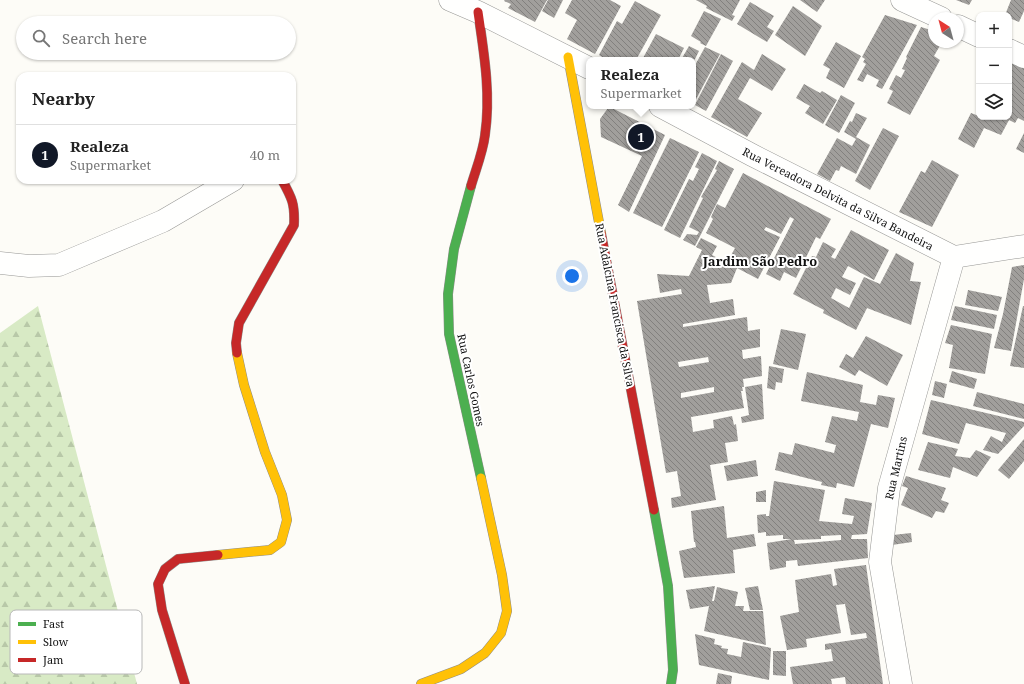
<!DOCTYPE html>
<meta charset="utf-8">
<style>
body{margin:0;font-family:"Noto Serif",serif;background:#f2f2f2;color:#222}
.controls{position:absolute;right:12px;top:12px;display:grid;overflow:hidden;border-radius:8px;box-shadow:0 1px 3px #0004}
.controls button{width:36px;height:36px;display:grid;place-items:center;padding:0;border:0;border-bottom:1px solid #e0e0e0;background:#fff;color:#222;font:20px sans-serif}
.compass{position:absolute;left:928px;top:12px;width:36px;height:36px;border-radius:50%;background:#fff;box-shadow:0 1px 3px #0004;rotate:324deg}
.you{position:absolute;left:572px;top:276px;width:14px;height:14px;margin:-10px;border:3px solid #fff;border-radius:50%;background:#1a73e8;box-shadow:0 0 0 6px #1a73e833}
.badge{display:grid;place-items:center;width:26px;height:26px;border-radius:50%;background:#111827;color:#fff;font-size:13px;font-weight:700}
.pin{position:absolute;translate:-50% -50%;border:2px solid #fff;box-shadow:0 1px 4px #0006}
.popup{position:absolute;left:586px;top:57px;width:110px;height:52px;box-sizing:border-box;display:grid;place-content:center;border-radius:8px;background:#fff;filter:drop-shadow(0 1px 3px #0005);font-size:13px;white-space:nowrap;color:#767676}
.popup b{font-size:15px;color:#222}
.popup::after{content:'';position:absolute;left:50%;top:100%;margin-left:-8px;border:8px solid transparent;border-top-color:#fff}
.list{margin:0;padding:0;list-style:none}
h2{display:flex;justify-content:space-between;align-items:center;height:52px;margin:0;padding:0 16px;font-size:17px}
h2 small{font-size:13px;font-weight:400;color:#767676}
.list li{display:grid;grid-template-columns:26px 1fr auto;gap:12px;align-items:center;box-sizing:border-box;height:60px;padding:0 16px;border-top:1px solid #e0e0e0}
.list b{display:block;font-size:15px;white-space:nowrap}
.list p{margin:0;font-size:13px;white-space:nowrap;color:#767676}
.list em{font-size:13px;font-style:normal;color:#767676}
.icon{flex:none;width:22px;height:22px;fill:none;stroke:currentColor;stroke-width:2;stroke-linecap:round;stroke-linejoin:round}
.map{position:relative;flex:none;width:1024px;height:684px;overflow:hidden}
.search{position:absolute;background:#fff;box-shadow:0 1px 3px #0004;left:16px;top:16px;width:280px;height:44px;display:flex;align-items:center;gap:10px;box-sizing:border-box;padding:0 14px;border-radius:22px;color:#767676;font-size:15px}
.panel{position:absolute;background:#fff;box-shadow:0 1px 3px #0004;left:16px;top:72px;width:280px;height:112px;border-radius:12px}
.map>svg:first-child{display:block}
</style>
<div class="map">
<svg width="1024" height="684" viewBox="0 0 1024 684">
<defs>
<pattern id="forest-firs" width="22" height="20" patternUnits="userSpaceOnUse"><rect width="22" height="20" fill="#d8eac5"/><path d="M5 1l3.5 6h-7zM16 11l3.5 6h-7z" fill="#b8c8a8"/></pattern>
<pattern id="building-back-hatch" width="6" height="6" patternUnits="userSpaceOnUse"><rect width="6" height="6" fill="#a19f9c"/><path d="M-1 5l2 2M0 0l6 6M5-1l2 2" fill="none" stroke="#82807e"/></pattern>
</defs>
<rect width="100%" height="100%" fill="#fdfcf7"/>
<polygon fill="url(#forest-firs)" points="38,306 137,684 0,684 0,333"/>
<g fill="url(#building-back-hatch)" fill-rule="evenodd">
<polygon points="505,0 547,0 535,22 508,8 511,4 504,1"/>
<polygon points="548,0 563,0 554,18 542,11"/>
<polygon points="572,0 610,0 621,6 595,54 567,39 577,20 565,13"/>
<polygon points="696,0 740,0 732,15 735,16 732,21 706,8 707,6"/>
<polygon points="800,0 825,0 817,12"/>
<polygon points="956,0 972,0 969,5"/>
<polygon points="1011,0 1024,0 1024,11 1019,22 1009,18 1009,15 1005,15"/>
<polygon points="635,1 661,15 636,60 607,60 599,55 617,21 622,24"/>
<polygon points="750,2 774,16 767,27 774,31 767,42 737,24"/>
<polygon points="793,6 822,26 805,56 775,35"/>
<polygon points="704,11 721,19 706,46 700,43 701,42 691,36"/>
<polygon points="885,15 917,25 882,89 876,86 879,80 867,74 863,82 857,80 866,64 863,62 865,59 862,57"/>
<polygon points="921,27 934,31 934,42 942,42 934,56 940,60 910,115 887,103 893,91 889,89 896,75 901,78 905,70 902,69 907,58 906,57"/>
<polygon points="656,34 684,48 678,60 642,60"/>
<polygon points="836,42 861,56 844,88 826,78 830,69 823,65"/>
<polygon points="689,46 699,51 693,63 693,60 681,60"/>
<polygon points="705,47 720,54 693,105 693,69"/>
<polygon points="721,54 733,61 706,111 695,105"/>
<polygon points="762,54 786,69 772,91 750,78 738,99 762,113 747,137 711,117 742,62 754,70"/>
<polygon points="1009,56 1024,61 1024,121 1018,118 1015,123 1009,120 1001,135 984,128 974,148 958,139 971,113 979,116 979,117 989,120 990,117 1009,117"/>
<polygon points="804,84 820,93 822,91 837,100 823,124 805,113 810,106 796,98"/>
<polygon points="841,95 855,103 839,133 825,125"/>
<polygon points="608,108 612,108 665,135 629,212 618,205 642,156 601,137 600,119"/>
<polygon points="856,113 867,118 856,137 870,145 856,174 841,166 839,171 836,170 830,181 817,174 837,138 852,146 856,139 844,132 850,121 852,122"/>
<polygon points="883,128 899,136 870,190 855,181"/>
<polygon points="1024,133 1024,153 1016,149"/>
<polygon points="670,138 699,152 662,227 633,213"/>
<polygon points="702,153 717,161 680,238 664,230 689,179 693,181 699,169 695,167"/>
<polygon points="932,160 959,175 932,227 899,212 921,171 925,173"/>
<polygon points="719,161 734,169 695,246 683,240 687,234 697,235 699,232 689,227 703,198 701,197 717,170 715,169"/>
<path d="M 743,173 L 831,219 L 820,239 L 816,237 L 796,278 L 784,272 L 780,281 L 766,274 L 794,219 L 790,217 L 781,234 L 766,227 L 764,230 L 780,237 L 758,279 L 737,268 L 731,283 L 707,285 L 710,303 L 733,299 L 735,315 L 683,324 L 683,327 L 747,317 L 748,331 L 760,329 L 760,347 L 742,350 L 743,359 L 761,356 L 762,376 L 743,379 L 744,387 L 742,387 L 743,391 L 741,391 L 744,408 L 691,417 L 693,432 L 714,428 L 713,420 L 732,416 L 734,425 L 736,424 L 738,441 L 725,443 L 728,462 L 710,465 L 716,500 L 672,508 L 671,498 L 681,496 L 677,471 L 666,473 L 637,301 L 682,294 L 681,289 L 660,293 L 657,274 L 689,276 L 702,250 L 696,247 L 701,238 L 717,246 L 712,255 L 727,263 L 735,248 L 706,233 L 713,219 L 711,217 L 717,204 L 725,208 ZM 708,357 L 709,362 L 679,367 L 678,362 ZM 714,387 L 714,392 L 681,398 L 681,393 Z"/>
<polygon points="851,230 889,250 874,280 848,266 842,277 856,283 850,295 836,288 831,298 849,308 864,277 880,284 896,253 914,263 910,281 921,282 911,325 867,308 856,330 823,313 824,310 793,294 812,256 816,257 823,242 836,249 831,257 835,259"/>
<polygon points="1024,265 1024,279 1011,351 994,348 1003,314 1012,267"/>
<polygon points="968,290 1002,297 998,311 965,305"/>
<polygon points="955,306 997,315 994,329 951,320"/>
<polygon points="1023,306 1024,306 1024,368 1010,366"/>
<polygon points="951,325 992,334 985,374 949,368 953,345 945,343"/>
<polygon points="781,329 806,334 798,370 773,364"/>
<polygon points="866,336 903,355 887,386 859,370 855,376 839,367 846,354 853,358"/>
<polygon points="769,366 784,369 782,383 776,382 775,390 767,388"/>
<polygon points="952,371 977,379 974,389 949,382"/>
<polygon points="807,372 863,385 860,402 876,405 878,395 895,398 888,428 871,424 854,487 837,483 836,488 821,485 822,482 775,470 779,452 792,455 795,443 834,453 836,445 825,442 832,416 857,421 859,412 801,401"/>
<polygon points="935,381 947,384 944,398 932,395"/>
<polygon points="762,384 764,419 742,423 741,417 749,415 745,387"/>
<polygon points="977,392 1024,404 1024,419 973,406"/>
<polygon points="931,400 1024,422 1024,426 998,454 983,450 991,436 1002,442 1006,433 966,423 959,444 922,434"/>
<polygon points="1024,439 1024,461 1009,479 998,470"/>
<polygon points="928,442 958,449 955,456 970,458 976,450 991,457 977,477 953,467 950,478 918,470"/>
<polygon points="756,460 758,476 727,481 724,466"/>
<polygon points="906,476 946,488 941,500 949,503 944,513 936,511 932,518 901,505 908,488 902,486"/>
<path d="M 774,481 L 825,490 L 819,521 L 852,524 L 854,516 L 842,514 L 845,498 L 872,503 L 867,534 L 852,535 L 851,539 L 867,539 L 868,558 L 798,566 L 797,560 L 786,561 L 786,567 L 770,570 L 767,543 L 792,539 L 783,539 L 783,535 L 766,536 L 766,532 L 758,533 L 757,515 L 766,514 L 766,516 L 769,516 ZM 841,535 L 841,540 L 795,544 L 794,540 L 821,539 L 821,536 Z"/>
<polygon points="766,490 766,502 756,502 756,492"/>
<polygon points="724,506 727,538 754,534 756,546 733,550 735,573 684,578 679,551 696,547 695,542 694,542 691,511"/>
<polygon points="911,533 912,542 892,545 893,535"/>
<polygon points="866,565 883,684 846,684 845,677 831,679 832,684 793,684 790,667 833,661 831,649 825,650 825,644 867,638 866,633 851,635 845,604 836,605 841,633 806,639 807,647 787,650 780,616 799,612 795,580 831,574 833,586 837,585 834,569"/>
<polygon points="715,586 712,601 714,601 717,587 738,592 735,606 744,606 743,611 763,611 766,645 704,631 709,606 690,609 686,590"/>
<polygon points="758,586 763,610 750,610 745,588"/>
<polygon points="695,634 715,639 714,644 722,646 721,648 728,649 727,654 741,657 743,642 771,648 769,680 699,665"/>
<polygon points="773,651 786,651 786,676 773,675"/>
<polygon points="718,673 732,676 731,684 716,684"/>
</g>
<g fill="none" stroke-linecap="round" stroke-linejoin="round">
<defs>
<g id="street">
<polyline points="450,0 478,12 589,68"/>
<polyline points="902,0 941,18"/>
<polyline points="958,26 979,36"/>
<polyline points="1009,50 1024,57"/>
<polyline points="660,106 752,155 954,257 1024,246"/>
<polyline points="0,263 29,266 59,265 163,221 233,180"/>
<polyline points="901,684 880,562 889,488 954,257"/>
</g>
<g id="fast">
<polyline points="471,186 454,249 448,294 449,334 481,478"/>
<polyline points="654,510 668,586 673,670 671,684"/>
</g>
<g id="slow">
<polyline points="568,57 601,233"/>
<polyline points="218,555 270,550 281,542 287,520 282,495 265,452 244,385 237,353"/>
<polyline points="421,684 461,669 485,653 501,633 507,611 502,575 481,478"/>
</g>
<g id="jam">
<path d="M 471,186 C 476,169 483,152 485,135 C 491,94 484,53 478,12"/>
<polyline points="601,233 654,510"/>
<path d="M 237,353 L 236,343 L 239,323 L 294,225 C 295,204 292,198 282,180"/>
<polyline points="185,684 162,610 158,584 165,569 178,559 218,555"/>
</g>
</defs>
<use href="#street" stroke="#979795" stroke-width="23"/>
<use href="#fast" stroke="#8e8d8b" stroke-width="10"/>
<use href="#slow" stroke="#8e8d8b" stroke-width="10"/>
<use href="#jam" stroke="#8e8d8b" stroke-width="10"/>
<use href="#street" stroke="#fffffe" stroke-width="22"/>
<use href="#fast" stroke="#4caf50" stroke-width="9"/>
<use href="#slow" stroke="#ffc107" stroke-width="9"/>
<use href="#jam" stroke="#c62828" stroke-width="9"/>
</g>
<g text-anchor="middle" stroke-width="4" stroke-linejoin="round" paint-order="stroke">
<g font-size="11" fill="#111" stroke="#fff">
<text transform="translate(838 199) rotate(27)" y="4">Rua Vereadora Delvita da Silva Bandeira</text>
<text transform="translate(615 305) rotate(79)" y="4">Rua Adalcina Francisca da Silva</text>
<text transform="translate(471 380) rotate(78)" y="4">Rua Carlos Gomes</text>
<text transform="translate(896 468) rotate(-77)" y="4">Rua Martins</text>
</g>
<g font-size="13" font-weight="bold" fill="#111" stroke="#fff">
<text x="760" y="266">Jardim São Pedro</text>
</g>
</g>
<rect x="10" y="610" width="132" height="64" rx="6" fill="#fff" stroke="#b8b8b8" stroke-width="1"/>
<rect x="18" y="622" width="18" height="4" fill="#4caf50"/>
<rect x="18" y="640" width="18" height="4" fill="#ffc107"/>
<rect x="18" y="658" width="18" height="4" fill="#c62828"/>
<g font-size="11" fill="#111">
<text x="43" y="628">Fast</text>
<text x="43" y="646">Slow</text>
<text x="43" y="664">Jam</text>
</g>
</svg>
<div class="controls">
<button>+</button>
<button>−</button>
<button><svg class="icon" aria-label="layers" viewBox="0 0 24 24"><path d="M12 4l9 5-9 5-9-5zM3 14l9 5 9-5"/></svg></button>
</div>
<svg class="compass" viewBox="-18 -18 36 36"><path d="M0-13l5 13h-10z" fill="#e53935"/><path d="M0 13l5-13h-10z" fill="#767676"/></svg>
<div class="you"></div>
<div class="pin badge" style="left:641px;top:137px">1</div>
<div class="popup"><b>Realeza</b>Supermarket</div>
<div class="search"><svg class="icon" aria-label="search" viewBox="0 0 24 24"><circle cx="10" cy="10" r="6"/><path d="M15 15l6 6"/></svg>Search here</div>
<section class="panel">
<h2>Nearby<small></small></h2>
<ul class="list">
<li><span class="badge">1</span><div><b>Realeza</b><p>Supermarket</p></div><em>40 m</em></li>
</ul>
</section>
</div>
